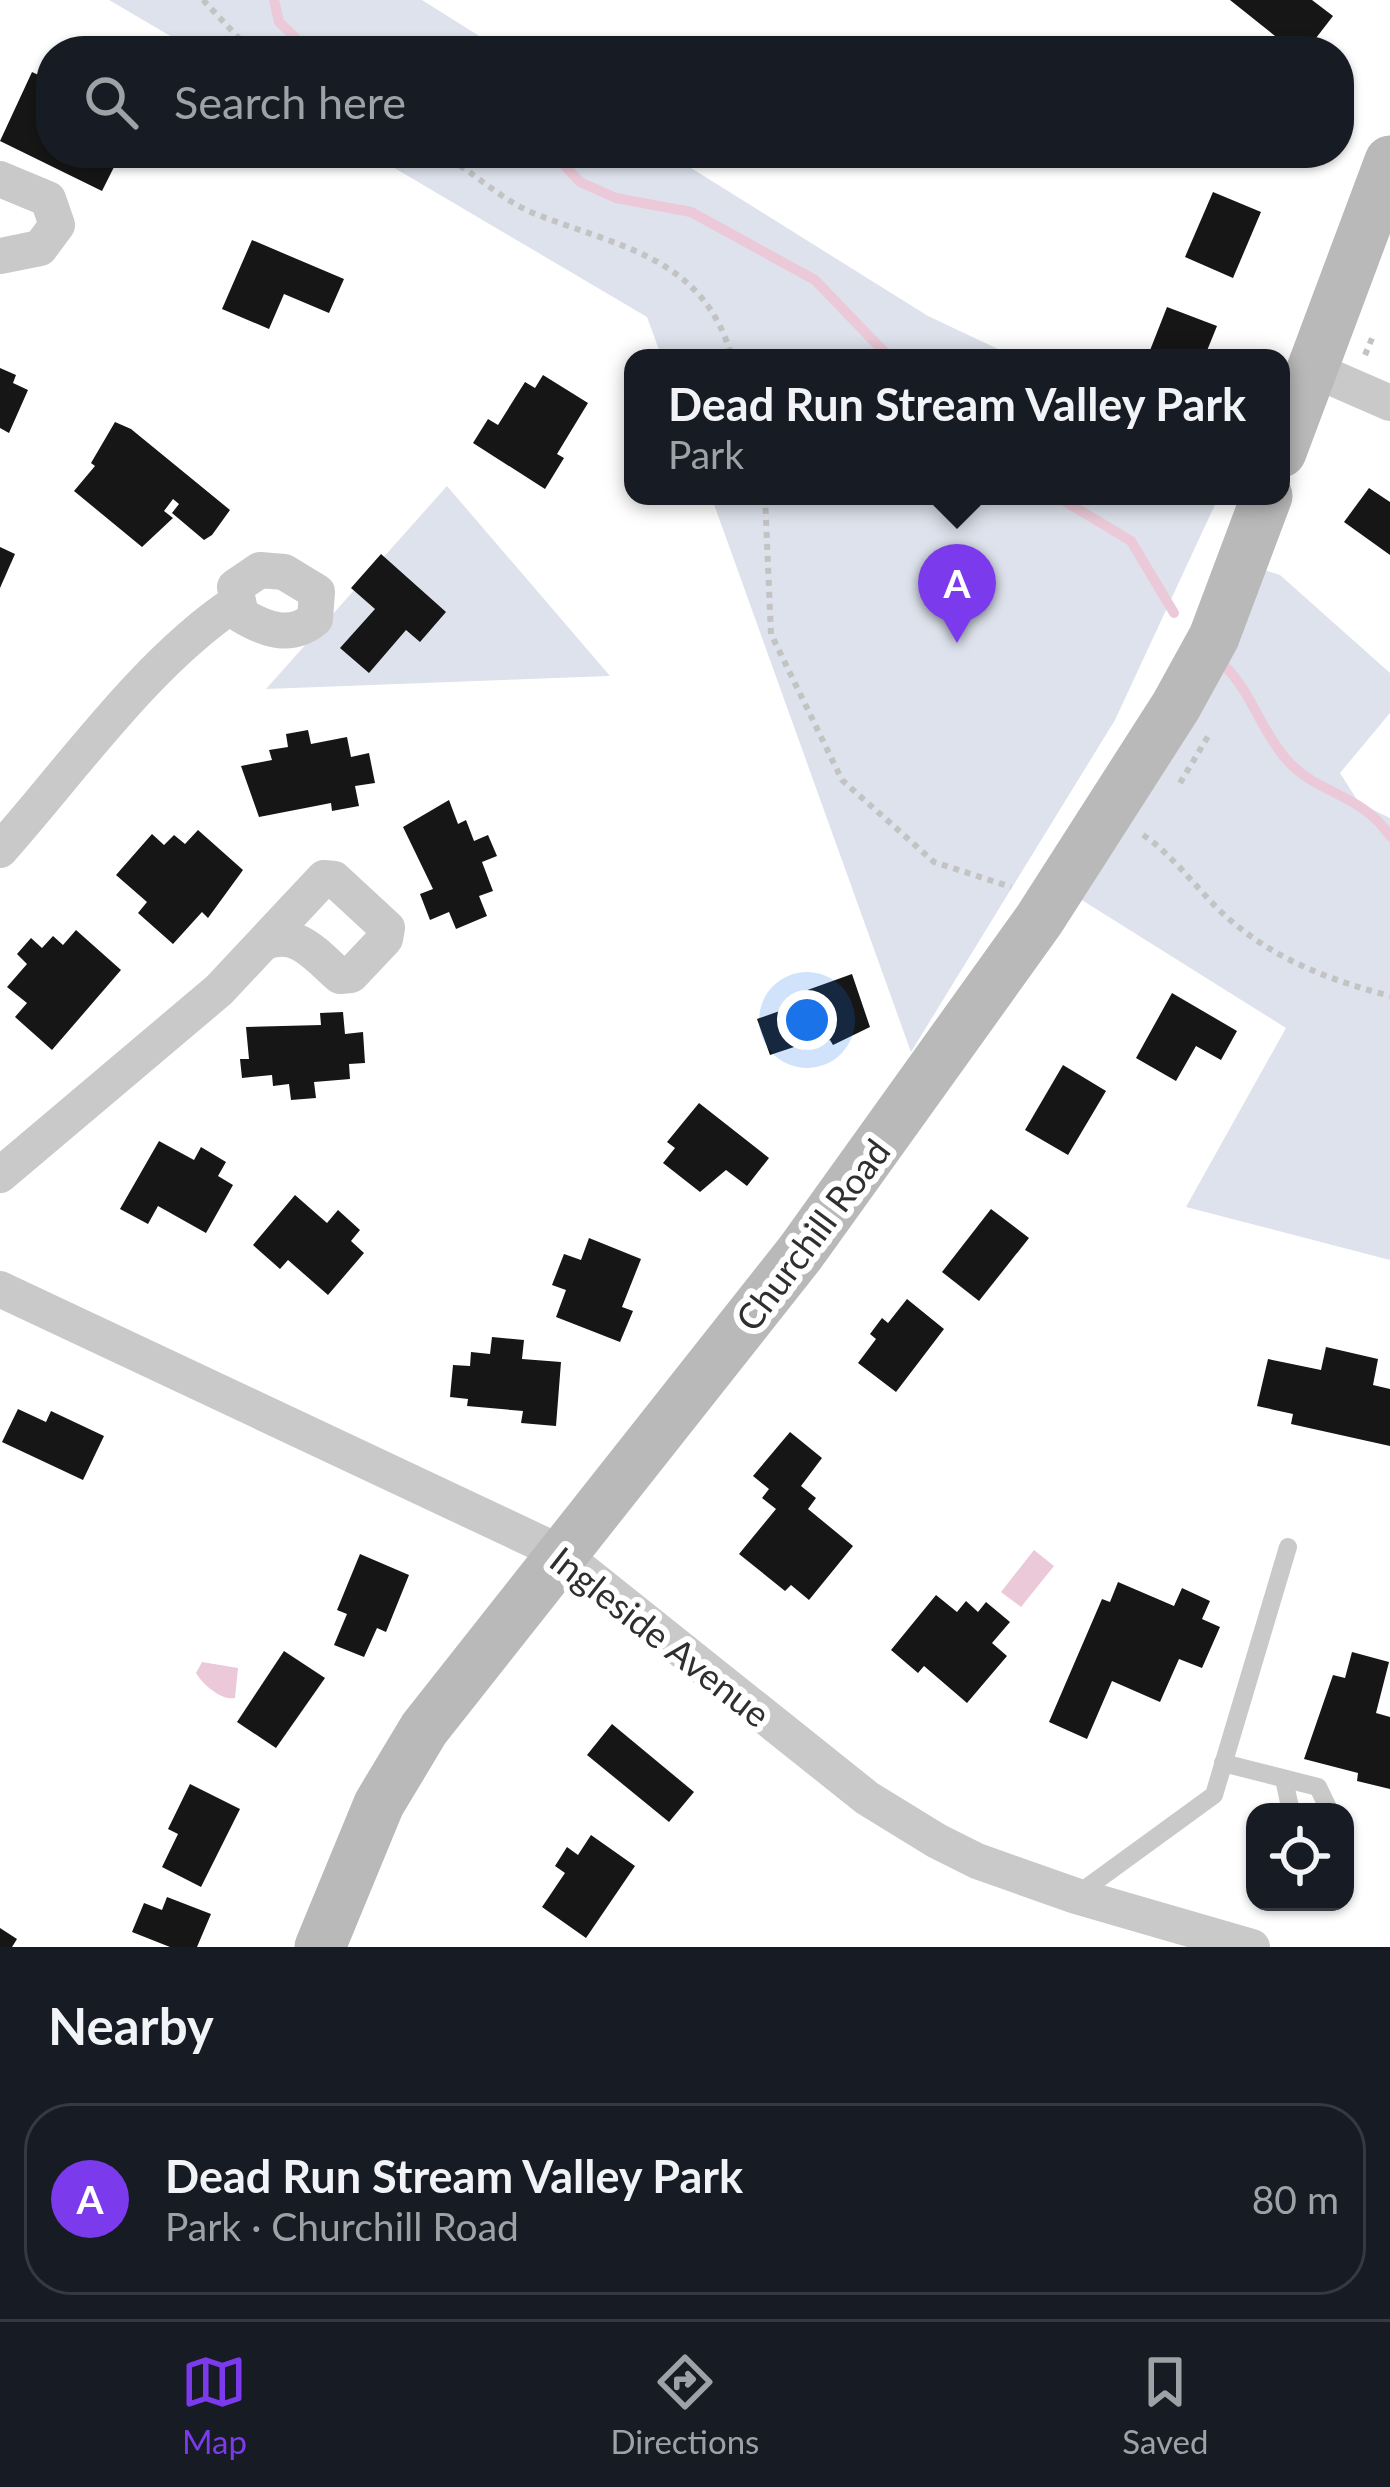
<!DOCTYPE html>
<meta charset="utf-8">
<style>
body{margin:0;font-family:Lato,sans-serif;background:#242831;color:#f1f3f6}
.controls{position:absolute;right:36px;bottom:36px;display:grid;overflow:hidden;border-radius:24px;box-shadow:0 3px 9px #0004}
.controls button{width:108px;height:108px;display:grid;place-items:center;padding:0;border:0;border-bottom:3px solid #363941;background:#171b24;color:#f1f3f6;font:60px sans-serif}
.you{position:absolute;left:807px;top:1020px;width:42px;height:42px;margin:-30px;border:9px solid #fff;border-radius:50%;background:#1a73e8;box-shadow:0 0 0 18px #1a73e833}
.badge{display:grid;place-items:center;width:78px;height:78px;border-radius:50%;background:#7c3aed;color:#fff;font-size:39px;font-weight:700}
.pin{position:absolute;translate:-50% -99px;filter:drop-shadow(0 3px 6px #0008)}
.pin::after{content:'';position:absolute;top:63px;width:42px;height:36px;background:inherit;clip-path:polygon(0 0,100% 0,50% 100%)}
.popup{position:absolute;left:624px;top:349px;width:666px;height:156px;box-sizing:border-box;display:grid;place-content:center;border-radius:24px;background:#171b24;filter:drop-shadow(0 3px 9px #0005);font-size:39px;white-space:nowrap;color:#9ea1a6}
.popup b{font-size:45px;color:#f1f3f6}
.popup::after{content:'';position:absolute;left:50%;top:100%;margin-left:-24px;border:24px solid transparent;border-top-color:#171b24}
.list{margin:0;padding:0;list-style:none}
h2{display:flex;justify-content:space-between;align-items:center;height:156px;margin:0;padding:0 48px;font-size:51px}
h2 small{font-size:39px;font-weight:400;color:#9ea1a6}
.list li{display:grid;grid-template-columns:78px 1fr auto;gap:36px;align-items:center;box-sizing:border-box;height:192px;margin:0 24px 24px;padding:0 24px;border:3px solid #363941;border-radius:48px}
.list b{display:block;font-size:45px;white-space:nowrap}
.list p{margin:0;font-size:39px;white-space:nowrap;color:#9ea1a6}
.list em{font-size:39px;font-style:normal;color:#9ea1a6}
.icon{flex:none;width:66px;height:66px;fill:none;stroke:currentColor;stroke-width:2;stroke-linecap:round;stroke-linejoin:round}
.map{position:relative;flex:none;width:1390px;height:1947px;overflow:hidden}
.search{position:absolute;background:#171b24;box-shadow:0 3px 9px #0004;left:36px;right:36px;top:36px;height:132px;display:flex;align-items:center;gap:30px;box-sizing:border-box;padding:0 42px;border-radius:48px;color:#9ea1a6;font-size:45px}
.sheet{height:372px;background:#171b24}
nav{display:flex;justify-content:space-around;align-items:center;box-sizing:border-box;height:168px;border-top:3px solid #363941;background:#171b24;font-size:33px;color:#9ea1a6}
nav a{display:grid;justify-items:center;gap:6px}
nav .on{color:#7c3aed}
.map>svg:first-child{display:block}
</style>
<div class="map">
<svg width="1390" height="1947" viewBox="0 0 1390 1947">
<rect width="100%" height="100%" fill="#fff"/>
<g fill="#dde2ec">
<polygon points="109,0 422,0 503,51 196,51"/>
<polygon points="369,153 667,153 928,316 1017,358 662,358 647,317"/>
<polygon points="447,486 610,676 266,689"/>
<polygon points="711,496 1219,496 1115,720 911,1052"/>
<polygon points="1261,569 1280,575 1390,673 1390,713 1340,773 1359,803 1390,818 1390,1260 1186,1207 1286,1028 1069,892"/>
</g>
<g fill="#ecc9d8">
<polygon points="1034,1550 1054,1566 1021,1607 1001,1592"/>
<path d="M 202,1662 L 238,1668 L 235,1698 C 222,1701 203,1685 196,1673 Z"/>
</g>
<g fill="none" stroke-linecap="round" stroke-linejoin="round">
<g stroke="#ecc9d8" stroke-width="10">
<polyline points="274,0 279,22 309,51"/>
<polyline points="553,153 580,182 616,198 691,212 815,280 890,358"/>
<polyline points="1056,496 1131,541 1174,613"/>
<path d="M 1225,666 C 1252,694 1261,730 1286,759 C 1317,795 1360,792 1390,836"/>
</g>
</g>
<g fill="#161616">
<polygon points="1230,0 1312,0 1333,16 1306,51 1294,51"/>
<polygon points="32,72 51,81 51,153 121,153 102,191 0,141"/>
<polygon points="1237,153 1282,153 1276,168"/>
<polygon points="1213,192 1261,212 1233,278 1185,257"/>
<polygon points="252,240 344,279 329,313 284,294 269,329 222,309"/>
<polygon points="1167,307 1217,326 1204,358 1147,358"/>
<polygon points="0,368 16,375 13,383 28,390 9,433 0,428"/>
<polygon points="543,375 588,403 557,454 564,458 545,489 473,443 488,419 498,425 525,382 535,388"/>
<polygon points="115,422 131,429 230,510 212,535 204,540 172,513 179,504 173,499 164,511 173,518 142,547 74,491 95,466 91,463"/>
<polygon points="1369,488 1390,502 1390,555 1344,522"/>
<polygon points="0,547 15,554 0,588"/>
<polygon points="381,554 446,612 420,642 406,630 369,673 340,648 375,609 351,588"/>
<polygon points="308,730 311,744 347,737 351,757 369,753 375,783 355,786 359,806 332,811 331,803 259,817 241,766 272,760 269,750 288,747 286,734"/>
<polygon points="449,800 458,824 466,820 474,841 488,835 497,856 482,862 493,891 479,896 487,916 456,929 449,912 430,920 420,894 433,889 403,827"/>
<polygon points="198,830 243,870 208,918 202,912 173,944 138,913 147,902 116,875 152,834 164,845 174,835 185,844"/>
<polygon points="76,930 121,970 52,1050 15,1017 27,1003 7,987 27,964 17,954 31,938 42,948 53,936 63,945"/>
<polygon points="852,974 870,1027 833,1045 830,1040 805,1050 803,1044 770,1055 757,1019 791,1007 788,997"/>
<polygon points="1172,993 1237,1031 1221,1060 1196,1046 1176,1081 1136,1058"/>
<polygon points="343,1012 345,1034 363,1032 365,1063 349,1064 350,1079 314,1082 316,1098 291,1100 289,1084 273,1086 272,1075 242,1078 240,1059 249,1059 246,1027 321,1025 320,1013"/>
<polygon points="1063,1065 1106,1091 1068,1155 1025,1130"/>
<polygon points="699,1103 769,1158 747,1186 726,1170 700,1192 663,1163 675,1148 667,1142"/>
<polygon points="159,1141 194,1160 201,1147 226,1162 218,1176 233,1185 206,1233 158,1206 148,1224 120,1209"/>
<polygon points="295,1195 327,1223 338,1210 360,1230 351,1241 364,1253 328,1295 288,1260 280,1269 253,1245"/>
<polygon points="991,1209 1029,1238 979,1301 942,1272"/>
<polygon points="589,1238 641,1259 622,1307 633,1311 620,1342 556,1317 566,1290 552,1285 564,1254 581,1260"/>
<polygon points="907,1299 944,1329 896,1392 858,1363 876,1339 870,1334 882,1318 888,1323"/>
<polygon points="492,1337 524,1340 522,1359 561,1362 556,1426 521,1423 523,1411 467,1406 468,1399 450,1397 453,1365 470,1366 471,1352 490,1354"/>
<polygon points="1326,1347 1378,1359 1373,1385 1390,1389 1390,1446 1291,1424 1293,1414 1257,1406 1268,1359 1321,1370"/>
<polygon points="18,1409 46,1422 51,1411 104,1436 83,1480 2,1442"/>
<polygon points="790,1432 822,1458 801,1486 816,1498 808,1509 853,1546 809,1600 791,1585 785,1591 739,1554 776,1509 762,1498 769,1489 753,1476"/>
<polygon points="360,1554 409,1575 386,1632 377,1628 364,1657 334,1645 347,1614 337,1610"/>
<polygon points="1118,1582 1174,1606 1182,1588 1210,1601 1202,1619 1220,1627 1202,1668 1179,1659 1160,1702 1112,1681 1087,1739 1049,1722 1102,1599 1110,1602"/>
<polygon points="936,1595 957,1612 966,1601 978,1612 986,1602 1010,1622 992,1643 1007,1656 967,1703 924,1666 918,1673 891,1650"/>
<polygon points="284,1651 325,1678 276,1748 237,1722"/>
<polygon points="1352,1652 1389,1662 1376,1713 1390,1717 1390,1789 1357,1781 1358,1773 1304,1759 1333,1675 1345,1678"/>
<polygon points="612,1724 694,1792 669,1822 587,1755"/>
<polygon points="190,1784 240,1809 201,1887 162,1867 178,1834 168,1829"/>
<polygon points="591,1835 635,1866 586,1938 542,1907 565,1873 555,1866 567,1847 578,1855"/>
<polygon points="167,1897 211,1914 197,1947 170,1947 132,1932 144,1903 162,1910"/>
<polygon points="0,1928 17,1939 12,1947 0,1947"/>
</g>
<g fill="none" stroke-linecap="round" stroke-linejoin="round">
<g stroke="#c3c3c3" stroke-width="6" stroke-dasharray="6 6" stroke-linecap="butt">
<polyline points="203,0 251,51"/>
<path d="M 439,153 C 472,170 498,198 533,213 C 618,247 704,256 732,358"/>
<polyline points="1365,355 1373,336"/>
<polyline points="765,496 771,634 842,780 934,862 1011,887"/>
<polyline points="1180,783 1210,733"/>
<path d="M 1143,835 C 1174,855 1200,894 1230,920 C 1278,961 1330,980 1390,996"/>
</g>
<g stroke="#c9c9c9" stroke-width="18">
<polyline points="1223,1763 1318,1787 1330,1812"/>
<polyline points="1284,1779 1291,1812"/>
<polyline points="1078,1894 1214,1795 1288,1547"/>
</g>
<g stroke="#c9c9c9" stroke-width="36">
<polyline points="0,179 48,199 57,225 40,248 0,256"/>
<polyline points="1312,369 1390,403"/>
<path d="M 260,570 L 284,572 L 317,592 L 315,619 C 291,639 266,630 241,615 L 235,587 Z"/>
<path d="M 0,850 C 71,770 146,663 234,604"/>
<path d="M 0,1175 L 219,990 L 324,878 L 334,879 L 387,928 L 385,939 L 351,975 L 340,976 C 316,955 297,929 265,942"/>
<polyline points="0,1289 559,1552 867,1798 937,1841 977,1861 1076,1896 1252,1947"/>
</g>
<g stroke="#b9b9b9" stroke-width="51">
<polyline points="1281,452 1390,161"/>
<polyline points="320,1947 379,1804 424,1729 801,1252 1039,920 1176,706 1214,637 1267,496"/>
</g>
</g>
<g text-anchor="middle" stroke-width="12" stroke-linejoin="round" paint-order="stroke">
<g font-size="36" fill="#2f2f2f" stroke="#fff">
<text transform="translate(813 1235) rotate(-53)" y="13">Churchill Road</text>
<text transform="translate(660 1637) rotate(38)" y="13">Ingleside Avenue</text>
</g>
</g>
</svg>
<div class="controls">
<button><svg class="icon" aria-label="locate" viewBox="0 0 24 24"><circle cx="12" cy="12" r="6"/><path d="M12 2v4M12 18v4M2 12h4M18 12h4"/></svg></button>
</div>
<div class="you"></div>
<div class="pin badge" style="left:957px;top:643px">A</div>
<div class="popup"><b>Dead Run Stream Valley Park</b>Park</div>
<div class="search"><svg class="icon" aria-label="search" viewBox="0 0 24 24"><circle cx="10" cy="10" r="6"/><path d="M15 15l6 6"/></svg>Search here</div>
</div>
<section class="sheet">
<h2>Nearby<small></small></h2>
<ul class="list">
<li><span class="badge">A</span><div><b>Dead Run Stream Valley Park</b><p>Park · Churchill Road</p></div><em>80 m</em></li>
</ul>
</section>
<nav>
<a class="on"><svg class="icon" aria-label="map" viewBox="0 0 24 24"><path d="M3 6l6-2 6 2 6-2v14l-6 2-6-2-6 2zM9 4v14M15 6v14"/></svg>Map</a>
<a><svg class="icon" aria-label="directions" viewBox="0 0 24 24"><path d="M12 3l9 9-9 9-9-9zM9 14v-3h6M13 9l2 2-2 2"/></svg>Directions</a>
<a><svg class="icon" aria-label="saved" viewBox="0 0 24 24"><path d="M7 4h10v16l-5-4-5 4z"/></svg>Saved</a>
</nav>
